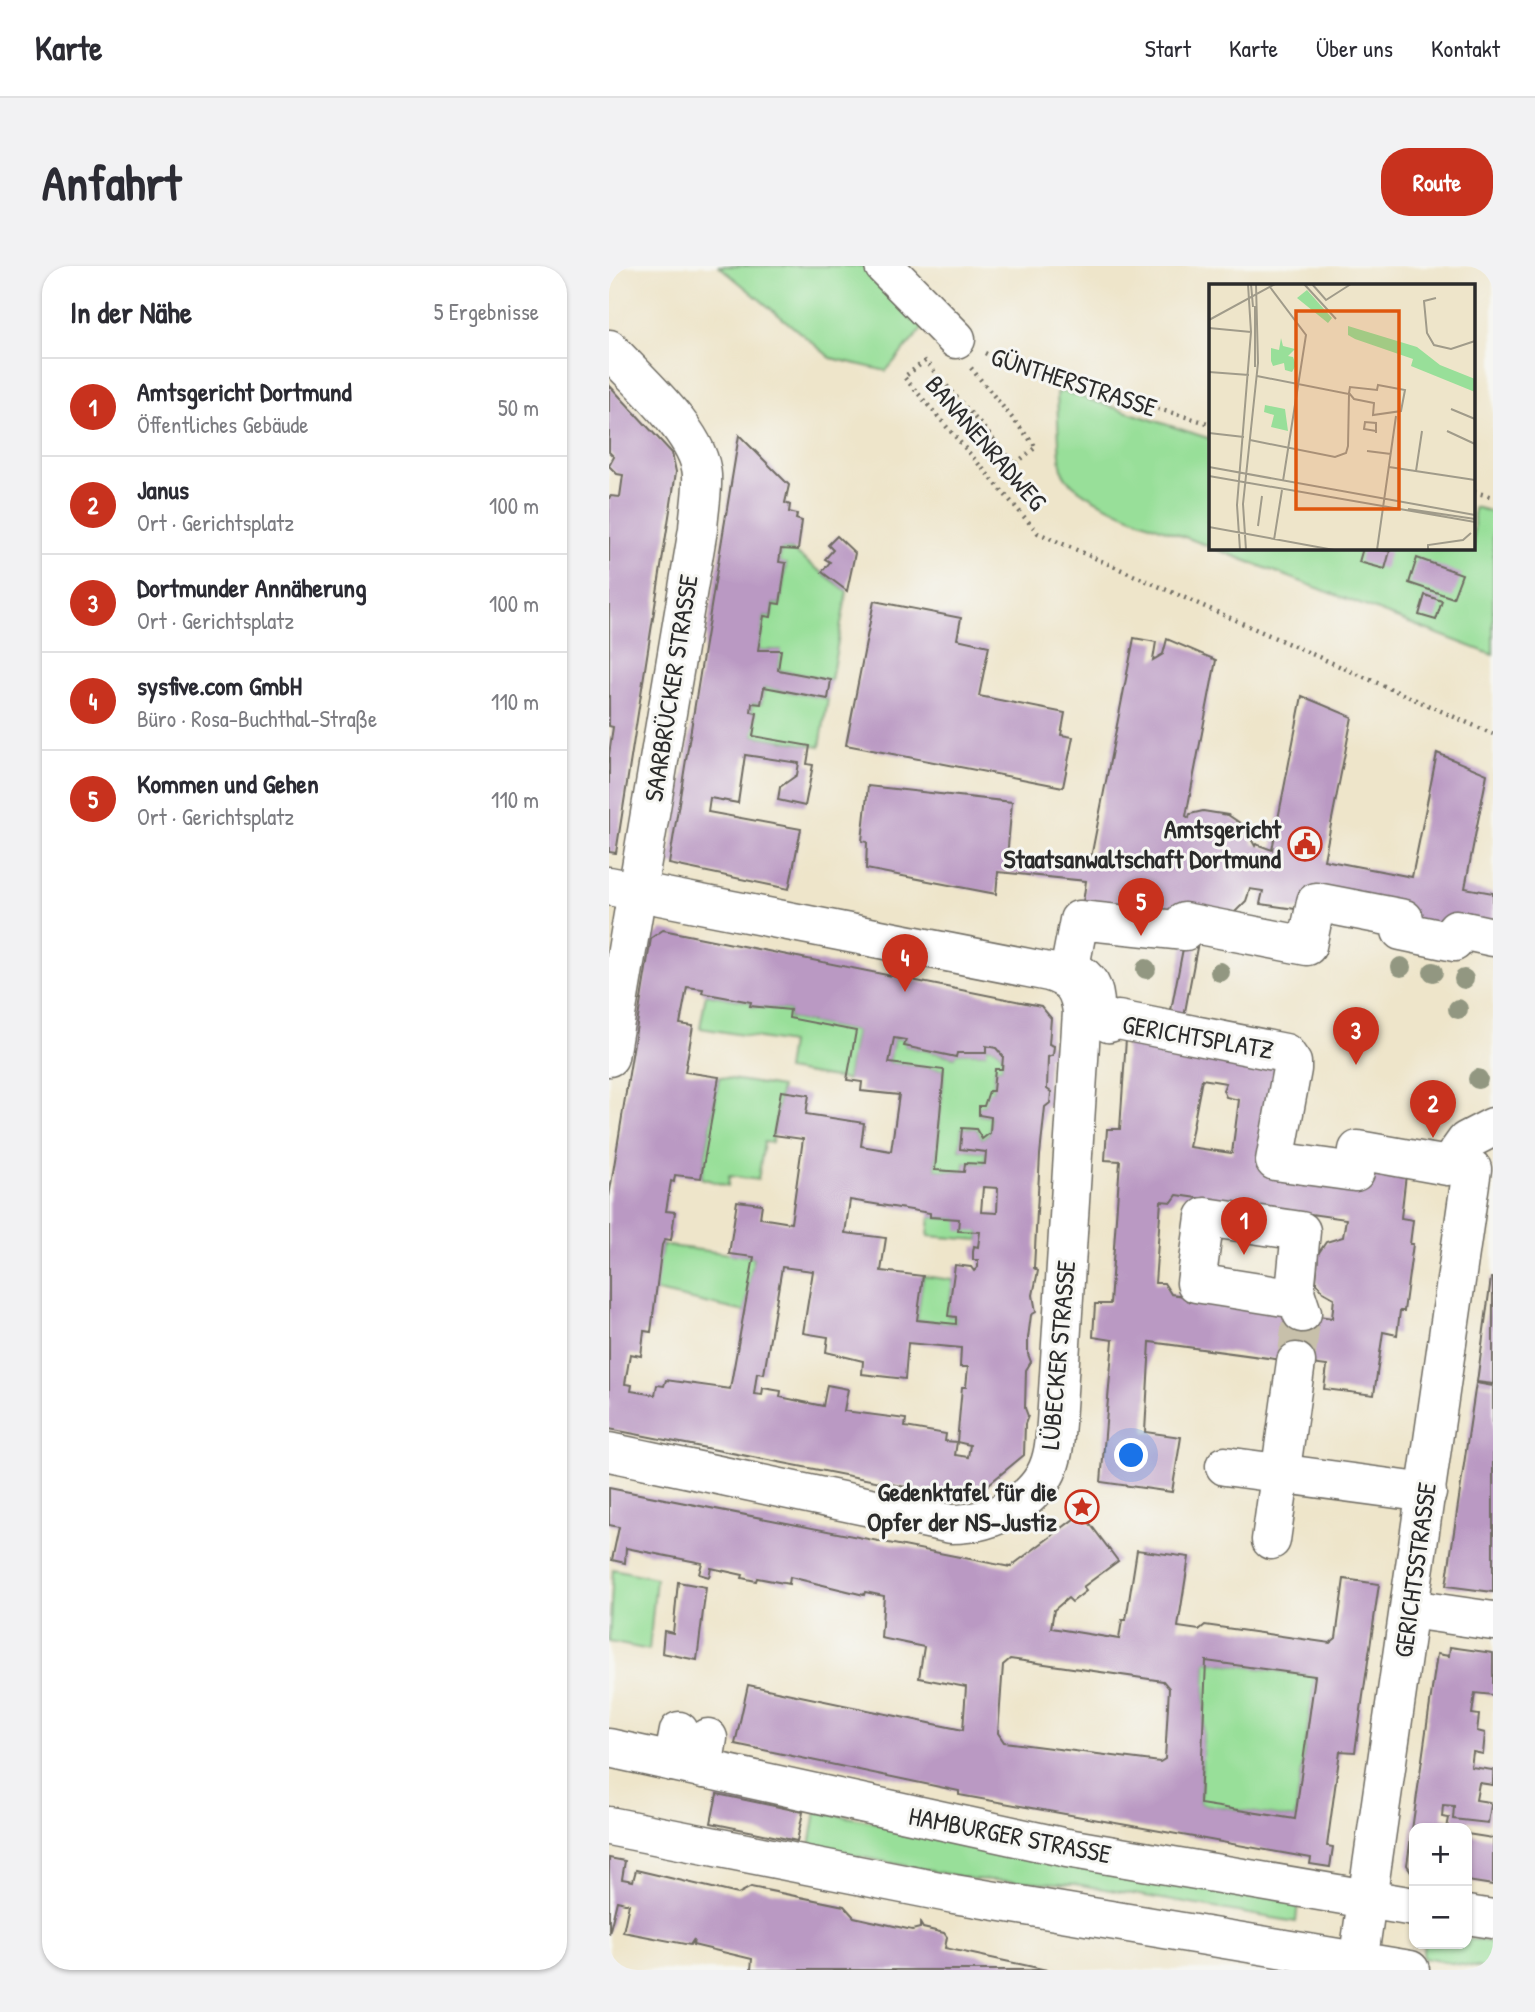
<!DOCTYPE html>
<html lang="de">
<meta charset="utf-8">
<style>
body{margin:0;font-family:"Patrick Hand",sans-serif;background:#f2f2f3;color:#2b2b33}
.controls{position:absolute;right:21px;bottom:21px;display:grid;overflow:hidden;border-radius:14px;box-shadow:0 2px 5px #0004}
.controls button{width:63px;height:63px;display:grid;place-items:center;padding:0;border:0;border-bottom:2px solid #e1e1e2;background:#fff;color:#2b2b33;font:35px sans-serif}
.you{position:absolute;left:523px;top:1190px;width:24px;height:24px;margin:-18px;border:5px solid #fff;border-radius:50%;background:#1a73e8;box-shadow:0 0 0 10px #1a73e833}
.badge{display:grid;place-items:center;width:46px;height:46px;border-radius:50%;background:#c8321e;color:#fff;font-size:23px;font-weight:700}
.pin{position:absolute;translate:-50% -58px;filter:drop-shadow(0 2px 4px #0008)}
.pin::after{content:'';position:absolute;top:37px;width:24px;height:21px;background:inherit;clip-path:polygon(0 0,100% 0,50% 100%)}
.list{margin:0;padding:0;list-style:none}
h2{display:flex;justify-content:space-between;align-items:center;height:91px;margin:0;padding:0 28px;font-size:30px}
h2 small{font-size:23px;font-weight:400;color:#7c7c81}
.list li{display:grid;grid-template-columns:46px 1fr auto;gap:21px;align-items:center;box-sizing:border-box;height:98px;padding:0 28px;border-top:2px solid #e1e1e2}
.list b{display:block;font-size:26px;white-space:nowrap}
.list p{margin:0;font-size:23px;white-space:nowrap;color:#7c7c81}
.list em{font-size:23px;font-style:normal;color:#7c7c81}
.map{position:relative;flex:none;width:884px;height:1704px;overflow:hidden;border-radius:28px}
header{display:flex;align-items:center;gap:42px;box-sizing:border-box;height:98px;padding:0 35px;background:#fff;border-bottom:2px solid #e1e1e2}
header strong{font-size:33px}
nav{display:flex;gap:38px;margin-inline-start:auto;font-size:24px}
.intro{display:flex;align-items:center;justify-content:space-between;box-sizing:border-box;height:168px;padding:0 42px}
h1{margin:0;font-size:49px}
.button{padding:18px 32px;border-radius:28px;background:#c8321e;color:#fff;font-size:24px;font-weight:700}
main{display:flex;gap:42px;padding:0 42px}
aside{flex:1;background:#fff;border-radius:28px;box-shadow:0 2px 5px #0004}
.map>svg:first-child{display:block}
</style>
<header>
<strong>Karte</strong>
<nav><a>Start</a><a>Karte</a><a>Über uns</a><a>Kontakt</a></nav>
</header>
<div class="intro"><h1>Anfahrt</h1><a class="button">Route</a></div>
<main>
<aside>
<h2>In der Nähe<small>5 Ergebnisse</small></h2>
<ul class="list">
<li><span class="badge">1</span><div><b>Amtsgericht Dortmund</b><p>Öffentliches Gebäude</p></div><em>50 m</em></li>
<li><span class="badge">2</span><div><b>Janus</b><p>Ort · Gerichtsplatz</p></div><em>100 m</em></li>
<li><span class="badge">3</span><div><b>Dortmunder Annäherung</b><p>Ort · Gerichtsplatz</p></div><em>100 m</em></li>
<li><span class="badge">4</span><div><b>sysfive.com GmbH</b><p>Büro · Rosa-Buchthal-Straße</p></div><em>110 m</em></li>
<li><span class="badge">5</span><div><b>Kommen und Gehen</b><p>Ort · Gerichtsplatz</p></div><em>110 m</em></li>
</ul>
</aside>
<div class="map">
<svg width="884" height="1704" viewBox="0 0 884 1704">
<rect width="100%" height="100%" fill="#f6f6f2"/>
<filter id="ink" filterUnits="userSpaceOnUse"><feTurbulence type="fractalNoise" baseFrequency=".0143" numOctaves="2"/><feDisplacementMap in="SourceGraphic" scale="14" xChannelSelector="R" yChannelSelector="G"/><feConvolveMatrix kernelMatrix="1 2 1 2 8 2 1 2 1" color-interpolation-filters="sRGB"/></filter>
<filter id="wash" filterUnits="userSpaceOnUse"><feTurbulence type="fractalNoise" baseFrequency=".00686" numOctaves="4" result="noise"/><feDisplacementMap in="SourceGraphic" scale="28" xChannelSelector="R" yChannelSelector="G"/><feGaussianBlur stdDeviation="1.57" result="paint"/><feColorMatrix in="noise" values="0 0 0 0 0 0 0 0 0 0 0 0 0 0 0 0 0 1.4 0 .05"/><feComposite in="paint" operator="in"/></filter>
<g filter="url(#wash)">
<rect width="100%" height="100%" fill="#eee5ca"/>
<g fill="#98df99" stroke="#628562" stroke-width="2">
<polygon points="110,0 260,0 314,62 277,105 222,92"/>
<path d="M 454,125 L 602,173 L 602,281 C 569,267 470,238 454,207 C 449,196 449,143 448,127 Z"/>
<polygon points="865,241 884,246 884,389 604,282 865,282"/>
<polygon points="172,283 182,284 238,325 222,414 169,404 171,384 149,384 155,350 162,351 164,337 171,338 177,298 170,296"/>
<polygon points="155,421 219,433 211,481 144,470 147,447 142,446 143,437 152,438"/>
<polygon points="97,728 142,736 142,740 181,744 180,752 247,765 238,814 177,804 181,777 91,762"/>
<polygon points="285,772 297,774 296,780 346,791 348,787 376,787 377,780 387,782 394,790 393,803 386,803 384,825 375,840 370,841 370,849 382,851 381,867 373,873 367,863 353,862 351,883 377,886 376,898 356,897 355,906 326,904 335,804 280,797"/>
<polygon points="110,811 172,821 163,877 155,876 149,914 120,910 119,920 92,912"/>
<polygon points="321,951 350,953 371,966 370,974 319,970"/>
<polygon points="53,979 145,991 136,1046 48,1026 46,1021"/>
<polygon points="314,1010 344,1014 339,1050 347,1051 347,1058 308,1054"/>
<polygon points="4,1303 47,1312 40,1384 0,1376"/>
<polygon points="597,1395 706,1410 686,1553 591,1538"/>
<polygon points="207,1545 689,1636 687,1656 466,1618 363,1613 201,1581"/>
<polygon points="858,1673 884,1676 884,1704 813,1692 815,1678 858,1678"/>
</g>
<g id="blocks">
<g fill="#ba99c3" fill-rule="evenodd">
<polygon points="0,119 63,187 67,206 7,587 0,586 0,489 4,461 0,460 0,233 1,230 11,231 14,209 8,208 0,200 5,191 0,186"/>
<polygon points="130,169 180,219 176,237 181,239 180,246 188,248 187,253 193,255 189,284 172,283 170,296 177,297 171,338 164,337 162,351 155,350 149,384 172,384 169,404 222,414 219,433 155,421 152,438 143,437 142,446 148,447 144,470 201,480 198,498 204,499 196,540 169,534 171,521 188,509 190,497 136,489 129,537 101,532 99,546 192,563 180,623 60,598"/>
<polygon points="228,270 246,287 238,325 213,306 221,296 216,293 224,284 219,279"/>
<polygon points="754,282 781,285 776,303 750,296"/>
<polygon points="808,292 853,308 844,332 800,317"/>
<polygon points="816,329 833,335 827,354 810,349"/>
<polygon points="265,335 352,352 348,373 380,380 370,430 456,447 452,469 464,471 454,521 237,479"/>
<path d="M 525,372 L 547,376 L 544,394 L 554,388 L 558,373 L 607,394 L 577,550 L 580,552 L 581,548 L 594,545 L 619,549 L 634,559 L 646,580 L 647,578 L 663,584 L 693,430 L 743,451 L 715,594 L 803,611 L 828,487 L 878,508 L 856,622 L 884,627 L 884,671 L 651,638 L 654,625 L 641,623 L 637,635 L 626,646 L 592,660 L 572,767 L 676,787 L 666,895 L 799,891 L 792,952 L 804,954 L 801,978 L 804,978 L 795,1045 L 791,1045 L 788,1069 L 774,1066 L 765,1129 L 715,1123 L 718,1100 L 541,1076 L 536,1166 L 572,1171 L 563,1226 L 492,1216 L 504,1074 L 484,1071 L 486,1038 L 501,1038 L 511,895 L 496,894 L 498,863 L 511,863 L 517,773 L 558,765 L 579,657 L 474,637 L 477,615 L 389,606 L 387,628 L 257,603 L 258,576 L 253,575 L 259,520 L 403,536 L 398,592 L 480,602 ZM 593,813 L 617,817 L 614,824 L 617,831 L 630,834 L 623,887 L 580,881 ZM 568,929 L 737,953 L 734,971 L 717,976 L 709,988 L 707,1016 L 714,1026 L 725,1032 L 723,1052 L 562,1028 L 555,1017 L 546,1017 L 552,935 L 563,936 Z"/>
<path d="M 54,664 L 432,740 L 442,752 L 440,778 L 445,780 L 444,789 L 439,791 L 438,823 L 442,826 L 441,837 L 436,841 L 431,889 L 425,1002 L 429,1005 L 424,1029 L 427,1046 L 422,1049 L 419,1072 L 419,1088 L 422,1096 L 417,1104 L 416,1142 L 419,1150 L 416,1158 L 415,1189 L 368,1228 L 358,1233 L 0,1163 L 0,931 L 42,672 ZM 78,721 L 94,723 L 93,727 L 142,736 L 141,740 L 181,744 L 180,752 L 247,765 L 238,814 L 253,816 L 252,825 L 290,829 L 282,885 L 252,880 L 255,857 L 197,848 L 200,829 L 172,825 L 164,869 L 194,873 L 182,957 L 151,952 L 153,938 L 128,935 L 120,988 L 145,991 L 121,1123 L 57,1114 L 55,1120 L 48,1119 L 46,1129 L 22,1125 L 23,1119 L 16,1118 L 21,1088 L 32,1090 L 35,1065 L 42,1066 L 53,979 L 56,973 L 62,974 L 66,946 L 57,945 L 62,915 L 65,916 L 66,909 L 92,912 L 110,811 L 76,806 L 84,760 L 71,758 ZM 285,772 L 297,774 L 295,780 L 347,791 L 348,787 L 377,787 L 377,780 L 387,782 L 394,790 L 393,803 L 386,803 L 384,825 L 380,825 L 375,840 L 370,840 L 370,849 L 382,851 L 381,867 L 373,873 L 367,863 L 353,862 L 351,883 L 377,886 L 376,898 L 356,897 L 355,906 L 326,904 L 335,804 L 280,797 ZM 374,921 L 389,922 L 388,947 L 372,946 ZM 241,934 L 321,947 L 321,951 L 350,953 L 349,965 L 371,966 L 369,981 L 365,980 L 364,986 L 364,994 L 369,994 L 369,1001 L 365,1005 L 362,1001 L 346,999 L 339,1050 L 347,1051 L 347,1058 L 308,1054 L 314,1010 L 272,1005 L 277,972 L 236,967 ZM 173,1001 L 204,1005 L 194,1067 L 219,1071 L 217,1086 L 254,1095 L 253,1108 L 296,1113 L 299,1077 L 352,1082 L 351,1101 L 359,1101 L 357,1121 L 353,1121 L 348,1176 L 336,1175 L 337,1168 L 296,1161 L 297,1153 L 235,1145 L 239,1123 L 218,1119 L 214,1140 L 171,1131 L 172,1125 L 154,1122 L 153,1129 L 145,1128 L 148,1107 L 155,1108 ZM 348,1176 L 361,1179 L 359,1191 L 346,1189 Z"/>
<polygon points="882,1012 884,1012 884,1118 868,1116"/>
<polygon points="867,1117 884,1120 884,1326 837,1320"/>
<path d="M 0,1222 L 401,1301 L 473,1247 L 509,1295 L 474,1321 L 477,1325 L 463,1336 L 459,1332 L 445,1344 L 442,1362 L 510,1373 L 513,1354 L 517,1354 L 528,1284 L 580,1291 L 569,1361 L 590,1364 L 596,1359 L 721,1377 L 727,1372 L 735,1313 L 770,1318 L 746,1486 L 731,1485 L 718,1580 L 724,1581 L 721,1601 L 701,1598 L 702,1592 L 350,1529 L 350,1525 L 126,1478 L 139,1419 L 354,1464 L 357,1421 L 310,1412 L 315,1381 L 272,1372 L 275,1330 L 256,1326 L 255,1329 L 181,1311 L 180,1318 L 148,1312 L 147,1315 L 133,1312 L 134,1309 L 102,1302 L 100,1311 L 90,1308 L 93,1297 L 17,1282 L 16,1297 L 3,1294 L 10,1261 L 0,1259 ZM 401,1393 L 554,1415 L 560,1422 L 556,1493 L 551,1496 L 395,1476 L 389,1467 L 394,1399 ZM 597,1395 L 706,1410 L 686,1553 L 591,1538 Z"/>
<polygon points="69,1316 97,1321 88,1394 53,1387 55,1365 64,1367"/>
<polygon points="841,1381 884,1387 884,1429 866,1427 863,1448 870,1449 868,1465 876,1467 874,1488 864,1486 862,1501 884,1504 884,1519 870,1517 867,1534 880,1536 882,1539 879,1557 844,1553 845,1540 834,1539 833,1551 840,1552 838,1562 805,1562 803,1607 798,1599 828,1388 840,1390"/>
<polygon points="108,1528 194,1546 188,1575 102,1557"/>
<polygon points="858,1568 884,1572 884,1619 858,1615"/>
<polygon points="0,1592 16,1595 13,1613 24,1615 27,1604 129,1628 142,1621 235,1640 245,1651 303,1664 311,1662 311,1657 314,1662 335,1667 338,1671 336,1682 438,1704 142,1704 143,1693 84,1679 85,1673 81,1679 14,1666 20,1638 8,1635 0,1668"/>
</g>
</g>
</g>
<g filter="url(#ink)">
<use href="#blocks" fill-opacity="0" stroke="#6f6c63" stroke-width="2"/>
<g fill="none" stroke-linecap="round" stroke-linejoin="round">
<polyline stroke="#c7c0aa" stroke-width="38" stroke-dasharray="38 19" stroke-linecap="butt" points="687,1096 693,1047"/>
<defs>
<g id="minor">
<polyline points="275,0 347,73"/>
<path d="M 0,83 C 27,113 91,167 93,209 C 94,226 90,245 89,263 L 0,791"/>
<path d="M 0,620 L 440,706 C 463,713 470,722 473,746 L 447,1157 C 446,1167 446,1179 443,1190 C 433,1235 383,1258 342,1258 L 0,1186"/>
<path d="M 884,671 L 847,663 L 845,676 L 792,665 L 795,653 L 707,636 L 698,680 L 575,656 L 573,663 L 576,665 L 470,654 L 461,701 C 481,713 487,722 486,745 L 500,757 L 509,754 L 676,787 L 683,797 L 683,803 L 666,895 L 746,906 L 749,884 L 839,900 L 857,875 L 884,861"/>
<polyline points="688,1033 587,1017 596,951 692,965 686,1026 693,1047"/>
<polyline points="616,1200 818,1227"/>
<polyline points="662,1274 687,1096"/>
<polyline points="801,1343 884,1355"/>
<polyline points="64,1496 70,1465"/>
<polyline points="94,1503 99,1472"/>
<polyline points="748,1704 863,903"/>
</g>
<g id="major">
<polyline points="0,1482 458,1582 805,1641"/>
<polyline points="0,1560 345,1628 801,1704"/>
<polyline points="858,1649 884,1653"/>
</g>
</defs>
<use href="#minor" stroke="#6f6c63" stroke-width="41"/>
<use href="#major" stroke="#6f6c63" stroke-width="41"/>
<g stroke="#6f6c63" stroke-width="4.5" stroke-dasharray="2 5" stroke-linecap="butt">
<polyline points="376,87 406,102 602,158"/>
<polyline points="362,102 427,181 406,198 316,95 295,111 429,267 884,468"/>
<polyline points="865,226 884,231"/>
</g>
<use href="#minor" stroke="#fff" stroke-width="38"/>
<use href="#major" stroke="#fff" stroke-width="38"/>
</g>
<g fill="#929781">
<circle cx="792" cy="701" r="10"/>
<circle cx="537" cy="703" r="10"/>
<circle cx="611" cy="706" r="10"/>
<circle cx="824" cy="706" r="10"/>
<circle cx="855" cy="713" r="10"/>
<circle cx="849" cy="743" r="10"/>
<circle cx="869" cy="813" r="10"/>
</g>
</g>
<defs>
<symbol id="civic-ring" viewBox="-11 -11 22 22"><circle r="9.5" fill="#f6f6f2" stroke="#c8321e" stroke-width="1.5"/><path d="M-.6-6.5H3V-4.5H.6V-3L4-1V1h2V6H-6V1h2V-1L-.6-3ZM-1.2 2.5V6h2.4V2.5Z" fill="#c8321e"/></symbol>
<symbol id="sight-ring" viewBox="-11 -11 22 22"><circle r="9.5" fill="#f6f6f2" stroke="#c8321e" stroke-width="1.5"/><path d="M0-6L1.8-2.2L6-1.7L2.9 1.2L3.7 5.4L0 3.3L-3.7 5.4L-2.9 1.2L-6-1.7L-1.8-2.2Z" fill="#c8321e"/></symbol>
</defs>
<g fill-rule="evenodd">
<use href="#civic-ring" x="677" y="559" width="38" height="38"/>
<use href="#sight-ring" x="454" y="1222" width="38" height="38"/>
</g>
<g text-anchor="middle" stroke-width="6" stroke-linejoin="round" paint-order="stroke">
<g font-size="26" fill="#2b2b2b" stroke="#f6f6f2">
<text transform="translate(465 116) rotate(18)" y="9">GÜNTHERSTRASSE</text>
<text transform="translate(377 177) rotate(49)" y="9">BANANENRADWEG</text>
<text transform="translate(62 422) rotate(-81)" y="9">SAARBRÜCKER STRASSE</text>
<text transform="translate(589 771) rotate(10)" y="9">GERICHTSPLATZ</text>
<text transform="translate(449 1089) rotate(-85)" y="9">LÜBECKER STRASSE</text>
<text transform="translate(806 1304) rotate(-82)" y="9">GERICHTSSTRASSE</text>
<text transform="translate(401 1569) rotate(11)" y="9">HAMBURGER STRASSE</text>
</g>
<g font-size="26" font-weight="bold" fill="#2b2b2b" stroke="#f6f6f2" text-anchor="end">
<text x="672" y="572">Amtsgericht<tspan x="672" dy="30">Staatsanwaltschaft Dortmund</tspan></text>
<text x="448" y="1235">Gedenktafel für die<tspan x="448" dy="30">Opfer der NS-Justiz</tspan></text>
</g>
</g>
<g transform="translate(600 18)">
<rect width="266" height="266" fill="#eee5ca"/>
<path d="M 98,6 L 123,34 L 119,39 L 88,14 ZM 139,42 L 208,63 L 231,81 L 266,95 L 266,108 L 202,82 L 204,75 L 146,55 L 139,51 ZM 72,54 L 74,62 L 86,65 L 79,72 L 84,73 L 87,81 L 83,88 L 76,86 L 75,79 L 64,82 L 62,77 L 62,64 L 70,66 ZM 56,121 L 76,125 L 79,147 L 62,143 L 65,131 L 55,128 Z" fill="#98df99"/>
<path fill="none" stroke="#a09b8a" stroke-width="2" d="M 42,0 L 44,23M 95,0 L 127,35M 103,0 L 117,16 L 142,0M 61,3 L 97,51 L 74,197M 227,14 L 215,17 L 218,49 L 225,61 L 242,65 L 266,57M 0,36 L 66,0M 0,44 L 42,48M 46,83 L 46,22M 0,88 L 40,91M 169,101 L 196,106 L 192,127 L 164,131 L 165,119 L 145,115 L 140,109 L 141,103 L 168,106 ZM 242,125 L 266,135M 167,147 L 155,145 L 156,138 L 167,139 L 167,149M 238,147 L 266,160M 0,149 L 35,153M 41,156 L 126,173 L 137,169 L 139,162 L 140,110 L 48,92M 158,167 L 182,170M 0,183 L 266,231M 180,183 L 266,196M 207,187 L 213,147M 0,192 L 266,238M 199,225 L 266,235M 49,242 L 53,212M 0,243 L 125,266M 65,256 L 73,206M 31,266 L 28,221 L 42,48 L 39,0M 37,266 L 34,220 L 49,79 L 47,0M 168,266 L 187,132M 219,266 L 219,261 L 254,256 L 262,249"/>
<path fill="#df570e" fill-opacity="0.15" stroke="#df570e" stroke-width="3.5" d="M 87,27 L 190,27 L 190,225 L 87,225 Z"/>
<rect width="266" height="266" fill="none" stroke="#2b2b2b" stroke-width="3.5"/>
</g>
</svg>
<div class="controls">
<button>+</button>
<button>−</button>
</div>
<div class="you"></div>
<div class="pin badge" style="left:635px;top:989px">1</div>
<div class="pin badge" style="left:824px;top:872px">2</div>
<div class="pin badge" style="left:747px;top:799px">3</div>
<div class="pin badge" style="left:296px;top:726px">4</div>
<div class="pin badge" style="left:532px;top:670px">5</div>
</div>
</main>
